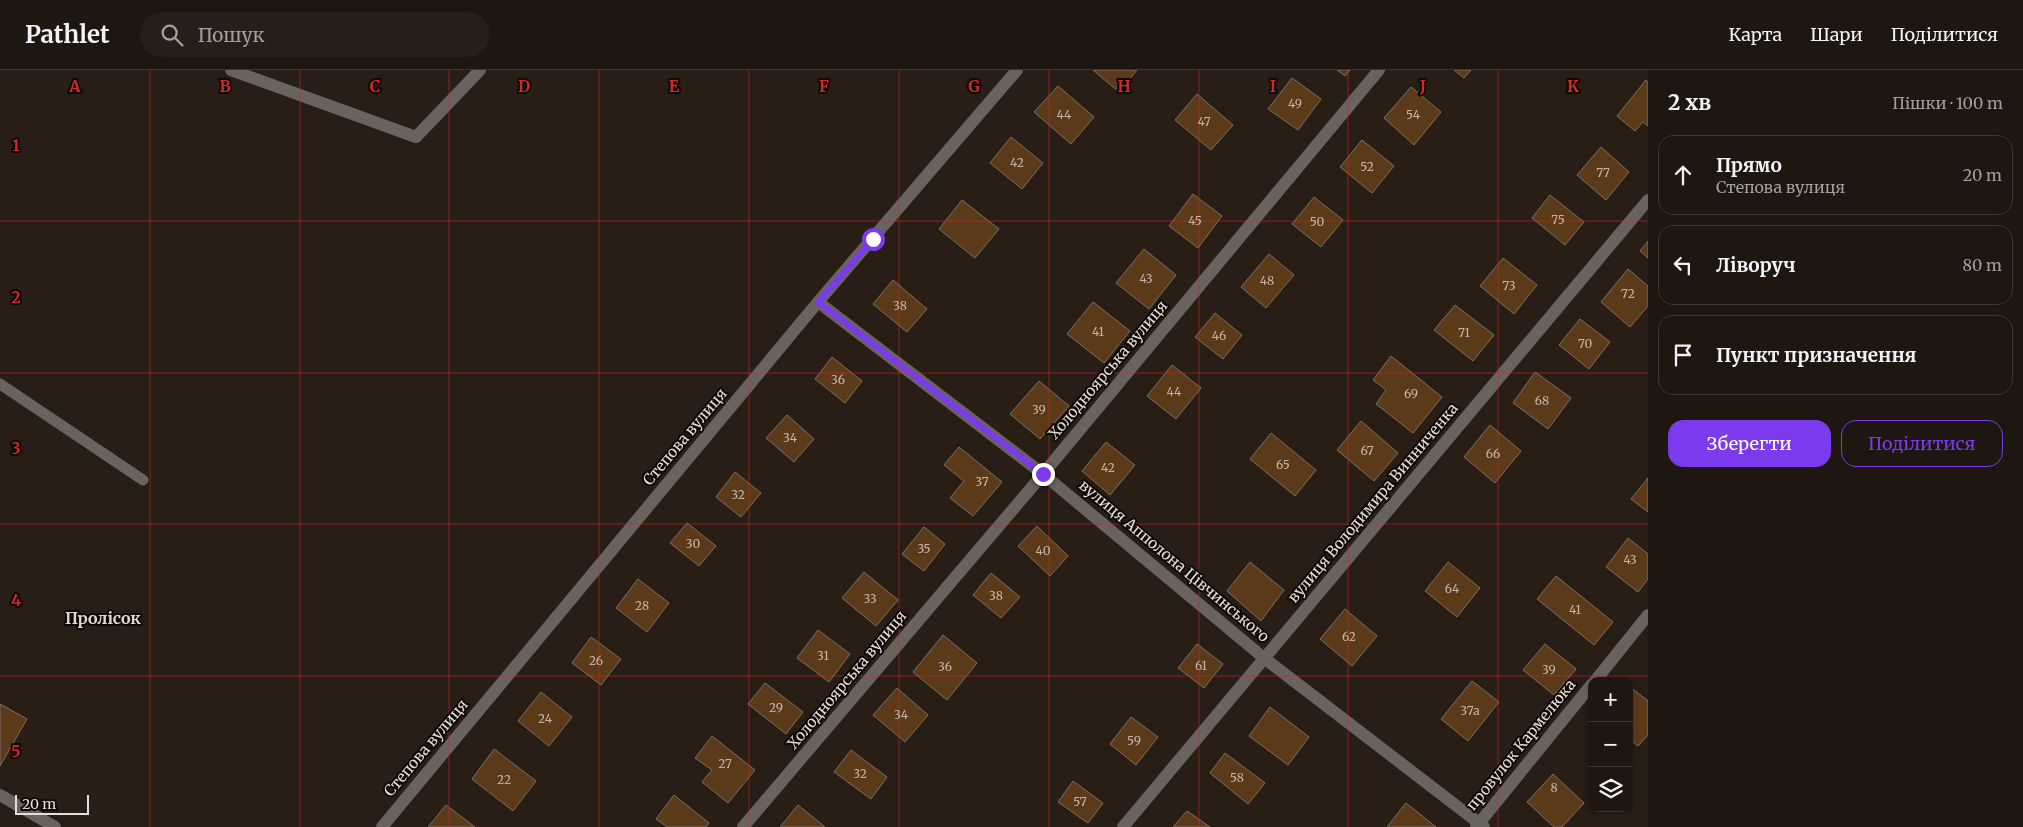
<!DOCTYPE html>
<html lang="uk">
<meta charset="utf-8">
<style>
body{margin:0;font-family:Merriweather,serif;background:#261f19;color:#f1f3f6}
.controls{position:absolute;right:15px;bottom:15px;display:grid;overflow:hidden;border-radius:10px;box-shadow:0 1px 4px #0004}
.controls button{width:45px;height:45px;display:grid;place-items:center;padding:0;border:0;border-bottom:1px solid #3c3530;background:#1e1610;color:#f1f3f6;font:25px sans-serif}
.scale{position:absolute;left:15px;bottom:12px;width:74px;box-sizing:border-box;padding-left:5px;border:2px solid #e7dfd9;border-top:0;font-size:14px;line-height:18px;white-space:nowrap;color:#e7dfd9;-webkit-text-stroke:4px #0e0906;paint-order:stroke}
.stop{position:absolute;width:15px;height:15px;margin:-11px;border:4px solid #7c3aed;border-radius:50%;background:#fff}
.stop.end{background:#7c3aed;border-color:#fff;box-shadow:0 1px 5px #0008}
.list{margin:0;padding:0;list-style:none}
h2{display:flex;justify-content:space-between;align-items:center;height:65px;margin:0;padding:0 20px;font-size:21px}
h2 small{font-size:16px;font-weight:400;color:#a19f9f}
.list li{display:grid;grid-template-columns:32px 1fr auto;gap:15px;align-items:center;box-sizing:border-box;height:80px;margin:0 10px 10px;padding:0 10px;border:1px solid #3c3530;border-radius:15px}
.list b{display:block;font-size:19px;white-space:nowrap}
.list p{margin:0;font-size:16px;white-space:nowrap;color:#a19f9f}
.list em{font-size:16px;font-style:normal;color:#a19f9f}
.actions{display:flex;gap:10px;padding:15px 20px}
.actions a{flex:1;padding:11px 0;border:1px solid #7c3aed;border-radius:15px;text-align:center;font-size:18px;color:#7c3aed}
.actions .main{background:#7c3aed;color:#fff}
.icon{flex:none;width:28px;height:28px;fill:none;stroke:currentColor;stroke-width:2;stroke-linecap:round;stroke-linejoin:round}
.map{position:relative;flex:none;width:1648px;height:757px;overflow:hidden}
header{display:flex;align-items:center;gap:30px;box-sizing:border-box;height:70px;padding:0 25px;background:#1e1610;border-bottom:1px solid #3c3530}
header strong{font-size:24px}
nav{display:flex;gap:28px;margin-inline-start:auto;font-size:18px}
.search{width:350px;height:45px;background:#261f19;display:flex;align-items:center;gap:12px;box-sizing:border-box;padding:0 18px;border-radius:28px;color:#a19f9f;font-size:19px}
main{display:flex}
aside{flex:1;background:#1e1610}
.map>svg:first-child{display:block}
</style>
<header>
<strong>Pathlet</strong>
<div class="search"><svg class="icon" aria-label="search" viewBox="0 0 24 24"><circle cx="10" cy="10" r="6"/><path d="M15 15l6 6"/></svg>Пошук</div>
<nav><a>Карта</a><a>Шари</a><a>Поділитися</a></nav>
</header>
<main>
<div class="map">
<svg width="1648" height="757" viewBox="0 0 1648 757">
<rect width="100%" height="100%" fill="#281e15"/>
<g fill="#5b3a1a" stroke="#7c6f64">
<polygon points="1093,0 1137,0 1119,22"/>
<polygon points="1337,0 1350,0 1345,6"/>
<polygon points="1454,0 1471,0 1464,8"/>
<polygon points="1292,8 1321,29 1298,60 1268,39"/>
<polygon points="1646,10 1648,12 1648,56 1643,52 1635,61 1617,46"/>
<polygon points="1058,16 1094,47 1071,74 1034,42"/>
<polygon points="1411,17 1441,42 1414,75 1384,48"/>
<polygon points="1197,24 1233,55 1211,80 1175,50"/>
<polygon points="1011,67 1043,93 1022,119 990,93"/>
<polygon points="1362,70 1394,96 1372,123 1340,97"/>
<polygon points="1601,77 1629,102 1606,130 1577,105"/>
<polygon points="1193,124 1222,146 1198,178 1169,156"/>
<polygon points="1550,125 1584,152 1565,175 1532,148"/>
<polygon points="1314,127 1343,150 1321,177 1292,154"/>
<polygon points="962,130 999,159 975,188 939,159"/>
<polygon points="1648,171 1648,188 1640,181"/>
<polygon points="1144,179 1176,205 1149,239 1116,213"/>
<polygon points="1269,184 1294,205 1266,238 1241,217"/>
<polygon points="1503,188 1537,215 1514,244 1480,216"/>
<polygon points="1628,199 1648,216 1648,236 1630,257 1601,232"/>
<polygon points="893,210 927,239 907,262 873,234"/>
<polygon points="1093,232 1130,261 1104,293 1067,264"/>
<polygon points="1455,235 1494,265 1473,291 1434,260"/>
<polygon points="1215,243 1242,265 1223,289 1195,267"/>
<polygon points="1580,249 1610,272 1589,299 1559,275"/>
<polygon points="1391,286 1442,327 1413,363 1376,334 1386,320 1373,310"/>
<polygon points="832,287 862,311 845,333 815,309"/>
<polygon points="1172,295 1201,318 1176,349 1147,326"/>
<polygon points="1535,302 1571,328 1548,359 1513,333"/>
<polygon points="1039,311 1069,336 1040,369 1010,344"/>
<polygon points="787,345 814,369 794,392 766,368"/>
<polygon points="1361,351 1398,383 1374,411 1337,380"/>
<polygon points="1490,355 1521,381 1495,413 1464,387"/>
<polygon points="1271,363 1316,400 1295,426 1250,389"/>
<polygon points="1106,372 1135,395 1110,425 1082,401"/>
<polygon points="959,377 1002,412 973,446 950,428 964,411 944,395"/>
<polygon points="735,402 761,423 741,447 716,427"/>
<polygon points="1648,408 1648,442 1631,429"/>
<polygon points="687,453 716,476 699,496 670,473"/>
<polygon points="1037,456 1068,486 1050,506 1018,476"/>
<polygon points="924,457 945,474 924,501 902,484"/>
<polygon points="1628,468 1648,484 1648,509 1638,522 1606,497"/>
<polygon points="1250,492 1284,520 1261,551 1227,521"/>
<polygon points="1448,492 1480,518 1457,547 1425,521"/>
<polygon points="864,502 898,530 876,556 842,528"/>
<polygon points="991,503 1020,527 1001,548 973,525"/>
<polygon points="1556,506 1613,552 1594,575 1537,529"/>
<polygon points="638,509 669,533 647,562 616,538"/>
<polygon points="1345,539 1377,566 1352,596 1320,569"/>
<polygon points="818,560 850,584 829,612 797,588"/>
<polygon points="943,565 977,593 947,630 913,602"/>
<polygon points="591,567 621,589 601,615 572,593"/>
<polygon points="1197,574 1223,594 1204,618 1178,598"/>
<polygon points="1545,574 1576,599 1554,625 1523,600"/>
<polygon points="1472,611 1499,632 1468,671 1441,649"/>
<polygon points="765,613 803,642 786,664 748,634"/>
<polygon points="1629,616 1648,631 1648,665 1638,676 1629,669"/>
<polygon points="897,618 928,645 905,672 873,645"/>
<polygon points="541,622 572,647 549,676 518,651"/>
<polygon points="0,634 27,649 0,696"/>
<polygon points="1270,637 1309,667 1288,695 1249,666"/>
<polygon points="1131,647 1158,667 1136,695 1110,674"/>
<polygon points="712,666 755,700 728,733 702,712 712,700 695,688"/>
<polygon points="494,679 536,711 513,741 472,709"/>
<polygon points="851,680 887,707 871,729 834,702"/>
<polygon points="1225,683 1265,713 1248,734 1210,703"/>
<polygon points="1553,704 1584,733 1562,757 1554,757 1527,732"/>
<polygon points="1073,711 1103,733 1088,753 1058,732"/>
<polygon points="674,725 709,753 706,757 667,757 656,749"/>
<polygon points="1406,733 1436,757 1387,757"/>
<polygon points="446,735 475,757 428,757"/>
<polygon points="798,735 825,757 780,757"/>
<polygon points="1187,741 1210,757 1173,757"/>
</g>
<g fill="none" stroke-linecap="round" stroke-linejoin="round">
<polyline stroke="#69635e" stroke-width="11" points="0,314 143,410"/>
<g stroke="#69635e" stroke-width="12">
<polyline points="231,0 416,67 480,0"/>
<polyline points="818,232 1043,404 1264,588 1484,757"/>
<polyline points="1595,611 1648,545"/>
<polyline points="0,725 55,757"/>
<polyline points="382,757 818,232 1017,0"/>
<polyline points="743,757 1043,404 1379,0"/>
<polyline points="1123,757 1648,130"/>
<polyline points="1476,757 1592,614"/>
</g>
</g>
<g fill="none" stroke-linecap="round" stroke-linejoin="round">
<polyline stroke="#7c3aed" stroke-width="6" points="873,169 818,232 1043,404"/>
</g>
<path fill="none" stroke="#d62828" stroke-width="1" stroke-opacity="0.55" d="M 150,0 L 150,757M 300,0 L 300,757M 449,0 L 449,757M 599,0 L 599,757M 749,0 L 749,757M 899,0 L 899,757M 1049,0 L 1049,757M 1199,0 L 1199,757M 1348,0 L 1348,757M 1498,0 L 1498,757M 0,151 L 1648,151M 0,303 L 1648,303M 0,454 L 1648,454M 0,606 L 1648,606"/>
<g text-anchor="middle" stroke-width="4" stroke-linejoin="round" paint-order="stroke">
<g font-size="12" fill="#c4b6a9">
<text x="1295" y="38">49</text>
<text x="1064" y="49">44</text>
<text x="1413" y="49">54</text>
<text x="1204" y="56">47</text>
<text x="1017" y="97">42</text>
<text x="1367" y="101">52</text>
<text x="1603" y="107">77</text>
<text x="1558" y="154">75</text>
<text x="1195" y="155">45</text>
<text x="1317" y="156">50</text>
<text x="1146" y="213">43</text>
<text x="1267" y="215">48</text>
<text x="1509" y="220">73</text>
<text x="1628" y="228">72</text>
<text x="900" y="240">38</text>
<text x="1098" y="266">41</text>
<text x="1464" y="267">71</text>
<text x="1219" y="270">46</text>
<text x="1585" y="278">70</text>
<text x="838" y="314">36</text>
<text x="1174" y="326">44</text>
<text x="1411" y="328">69</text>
<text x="1542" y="335">68</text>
<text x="1039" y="344">39</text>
<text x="790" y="372">34</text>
<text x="1367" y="385">67</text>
<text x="1493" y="388">66</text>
<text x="1283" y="399">65</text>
<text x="1108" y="402">42</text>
<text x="982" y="416">37</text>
<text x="738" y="429">32</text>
<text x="693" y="478">30</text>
<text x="924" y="483">35</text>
<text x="1043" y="485">40</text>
<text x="1630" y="494">43</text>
<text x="1452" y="523">64</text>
<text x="996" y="530">38</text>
<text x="870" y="533">33</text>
<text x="642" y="540">28</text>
<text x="1575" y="544">41</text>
<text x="1349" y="571">62</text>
<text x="823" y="590">31</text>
<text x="596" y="595">26</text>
<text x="1201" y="600">61</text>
<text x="945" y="601">36</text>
<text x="1549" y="604">39</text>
<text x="776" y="642">29</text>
<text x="1470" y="645">37а</text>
<text x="901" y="649">34</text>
<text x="545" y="653">24</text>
<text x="1134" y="675">59</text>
<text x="725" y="698">27</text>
<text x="860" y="708">32</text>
<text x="1237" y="712">58</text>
<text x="504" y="714">22</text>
<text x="1554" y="722">8</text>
<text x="1080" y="736">57</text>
</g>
<g font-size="15" fill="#e7dfd9" stroke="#0e0906">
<text transform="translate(1108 300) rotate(-50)" y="5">Холодноярська вулиця</text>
<text transform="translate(685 367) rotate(-50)" y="5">Степова вулиця</text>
<text transform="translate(1373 433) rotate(-50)" y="5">вулиця Володимира Винниченка</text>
<text transform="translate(1174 491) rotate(40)" y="5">вулиця Апполона Цівчинського</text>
<text transform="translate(847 610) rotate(-50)" y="5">Холодноярська вулиця</text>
<text transform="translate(1521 675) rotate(-51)" y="5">провулок Кармелюка</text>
<text transform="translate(426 678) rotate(-50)" y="5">Степова вулиця</text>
</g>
<g font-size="16" font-weight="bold" fill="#e5d7ca" stroke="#0e0906">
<text x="103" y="554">Пролісок</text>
</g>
</g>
<g font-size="16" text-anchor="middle" font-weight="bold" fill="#d62828" stroke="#0e0906" stroke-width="4" stroke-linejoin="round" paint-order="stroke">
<text x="75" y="22">A</text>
<text x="225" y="22">B</text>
<text x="375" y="22">C</text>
<text x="524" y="22">D</text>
<text x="674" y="22">E</text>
<text x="824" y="22">F</text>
<text x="974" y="22">G</text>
<text x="1124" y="22">H</text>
<text x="1273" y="22">I</text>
<text x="1423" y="22">J</text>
<text x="1573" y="22">K</text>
<text x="16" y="81">1</text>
<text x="16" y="233">2</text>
<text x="16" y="384">3</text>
<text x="16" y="536">4</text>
<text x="16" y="687">5</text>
</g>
</svg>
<div class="controls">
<button>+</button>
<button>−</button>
<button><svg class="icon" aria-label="layers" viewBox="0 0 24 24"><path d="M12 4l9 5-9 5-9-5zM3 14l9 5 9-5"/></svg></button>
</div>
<div class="scale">20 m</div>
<div class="stop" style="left:873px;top:169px"></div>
<div class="stop end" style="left:1043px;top:404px"></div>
</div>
<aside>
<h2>2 хв<small>Пішки · 100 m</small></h2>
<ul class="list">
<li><svg class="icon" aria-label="ahead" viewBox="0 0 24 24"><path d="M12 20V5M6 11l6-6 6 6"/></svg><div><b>Прямо</b><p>Степова вулиця</p></div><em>20 m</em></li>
<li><svg class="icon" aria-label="left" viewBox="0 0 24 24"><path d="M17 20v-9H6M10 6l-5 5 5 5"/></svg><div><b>Ліворуч</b></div><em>80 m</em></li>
<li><svg class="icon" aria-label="arrive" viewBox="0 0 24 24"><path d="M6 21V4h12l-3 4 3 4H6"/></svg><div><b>Пункт призначення</b></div></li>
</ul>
<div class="actions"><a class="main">Зберегти</a><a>Поділитися</a></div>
</aside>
</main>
